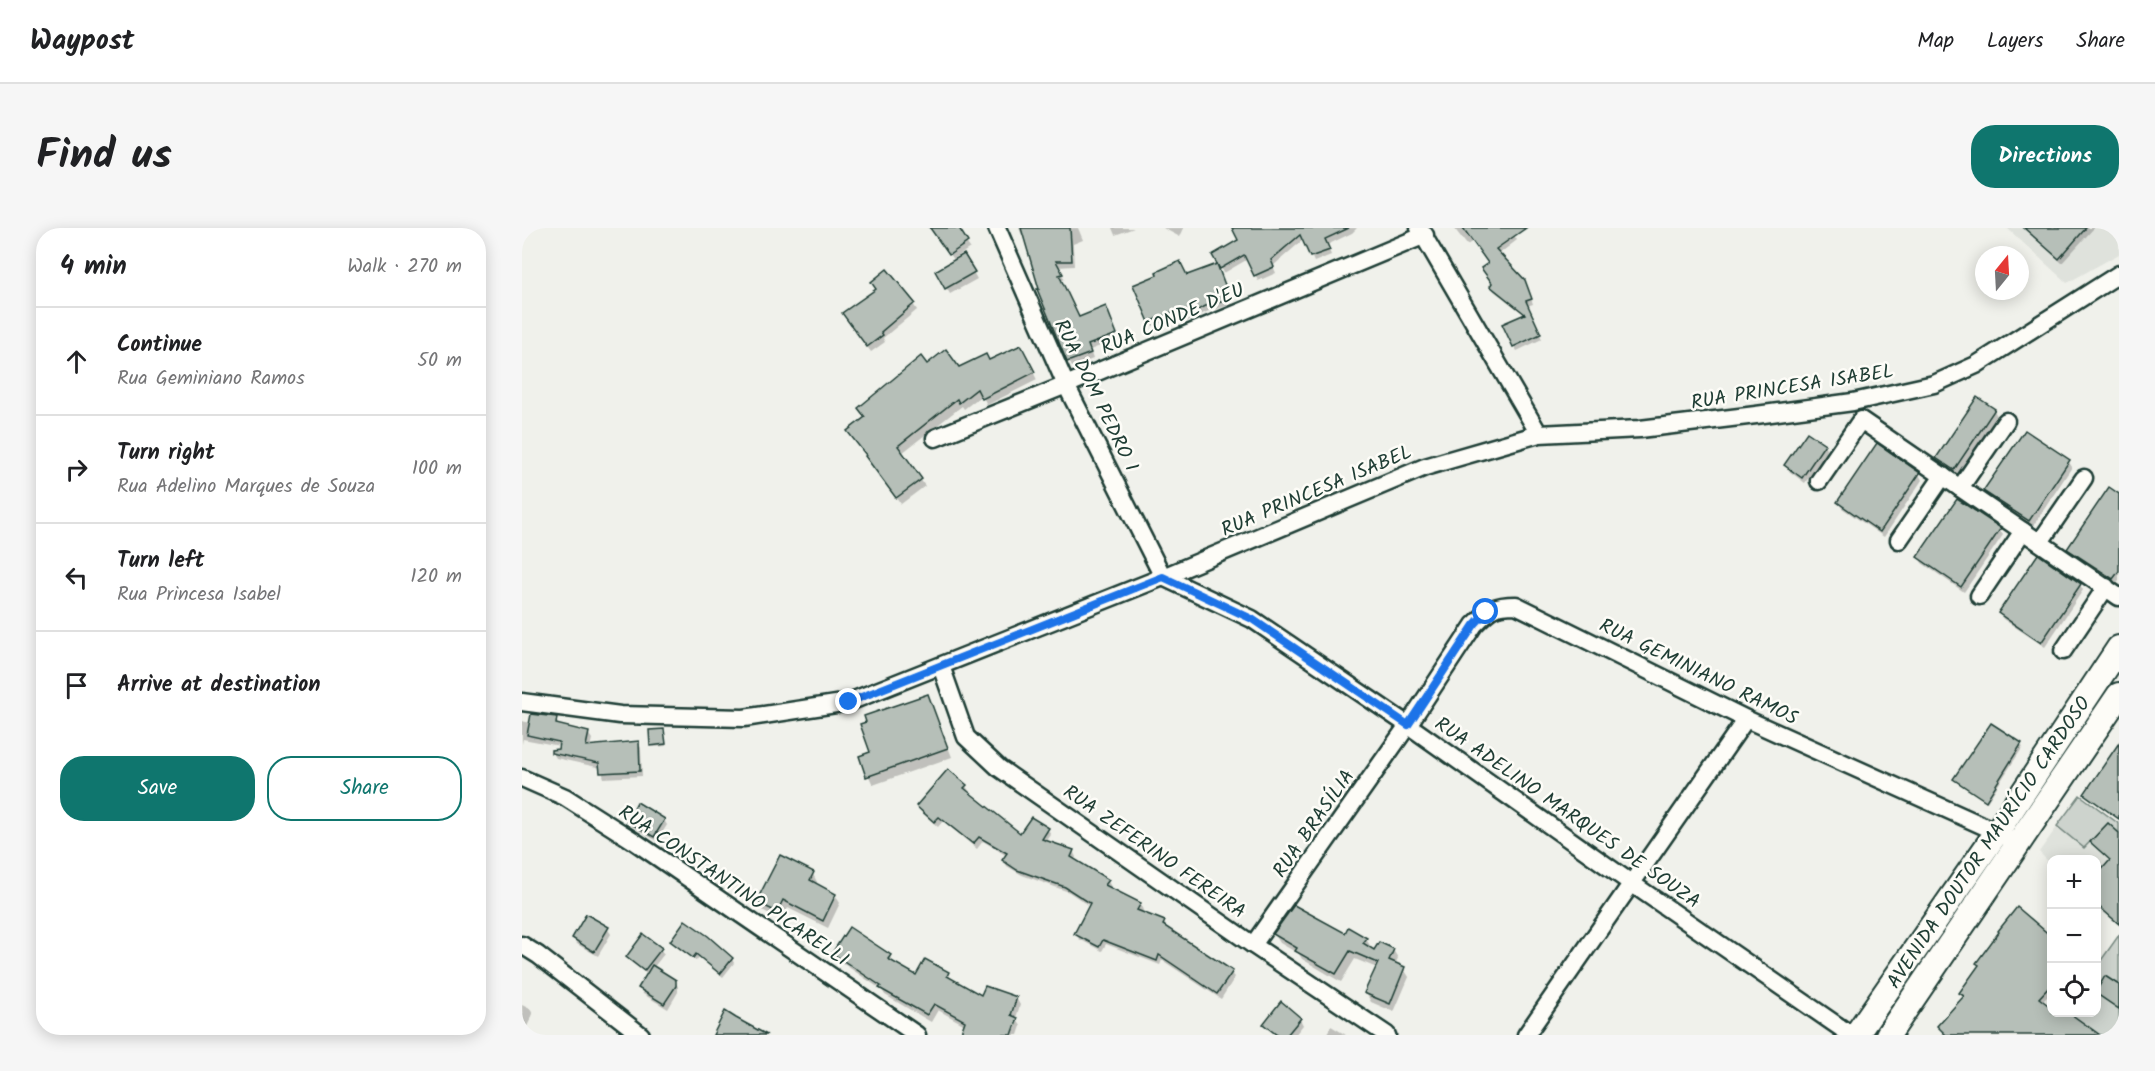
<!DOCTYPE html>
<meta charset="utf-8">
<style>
body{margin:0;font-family:Kalam,sans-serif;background:#f6f6f6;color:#202124}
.controls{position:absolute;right:18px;bottom:18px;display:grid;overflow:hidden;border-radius:12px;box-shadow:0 3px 15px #0003}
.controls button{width:54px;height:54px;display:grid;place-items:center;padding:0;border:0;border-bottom:2px solid #e0e0e0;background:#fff;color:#202124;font:30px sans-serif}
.compass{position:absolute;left:1453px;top:18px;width:54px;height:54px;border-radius:50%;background:#fff;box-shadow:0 3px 15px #0003;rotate:18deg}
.stop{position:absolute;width:18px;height:18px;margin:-14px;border:4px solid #1a73e8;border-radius:50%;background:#fff}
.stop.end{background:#1a73e8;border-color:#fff;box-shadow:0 2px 6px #0008}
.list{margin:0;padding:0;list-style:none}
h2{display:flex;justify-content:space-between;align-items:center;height:78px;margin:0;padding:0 24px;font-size:26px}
h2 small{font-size:20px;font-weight:400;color:#757577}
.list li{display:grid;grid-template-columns:39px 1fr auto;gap:18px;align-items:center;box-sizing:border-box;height:108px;padding:0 24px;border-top:2px solid #e0e0e0}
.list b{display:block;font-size:22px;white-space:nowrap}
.list p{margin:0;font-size:20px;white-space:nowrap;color:#757577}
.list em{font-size:20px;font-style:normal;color:#757577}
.actions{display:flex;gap:12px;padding:18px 24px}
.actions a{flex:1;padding:14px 0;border:2px solid #0f766e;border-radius:24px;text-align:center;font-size:21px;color:#0f766e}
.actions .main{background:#0f766e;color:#fff}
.icon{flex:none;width:33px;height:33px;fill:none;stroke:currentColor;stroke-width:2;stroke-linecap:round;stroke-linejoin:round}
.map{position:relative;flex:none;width:1597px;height:807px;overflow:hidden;border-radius:24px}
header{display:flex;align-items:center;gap:36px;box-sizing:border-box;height:84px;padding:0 30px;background:#fff;border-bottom:2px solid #e0e0e0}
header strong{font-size:28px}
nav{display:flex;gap:33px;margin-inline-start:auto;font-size:21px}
.intro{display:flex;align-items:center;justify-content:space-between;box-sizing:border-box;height:144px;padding:0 36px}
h1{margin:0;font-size:42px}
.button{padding:15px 27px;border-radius:24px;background:#0f766e;color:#fff;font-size:21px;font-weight:700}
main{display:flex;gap:36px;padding:0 36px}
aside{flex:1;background:#fff;border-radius:24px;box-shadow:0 3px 15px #0003}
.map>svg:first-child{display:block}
</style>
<header>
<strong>Waypost</strong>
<nav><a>Map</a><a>Layers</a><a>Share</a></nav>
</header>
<div class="intro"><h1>Find us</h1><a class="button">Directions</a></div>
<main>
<aside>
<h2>4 min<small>Walk · 270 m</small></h2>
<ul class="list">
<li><svg class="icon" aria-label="ahead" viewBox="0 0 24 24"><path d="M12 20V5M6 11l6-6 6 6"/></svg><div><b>Continue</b><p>Rua Geminiano Ramos</p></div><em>50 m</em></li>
<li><svg class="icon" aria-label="right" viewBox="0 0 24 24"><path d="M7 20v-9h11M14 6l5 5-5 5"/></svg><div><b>Turn right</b><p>Rua Adelino Marques de Souza</p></div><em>100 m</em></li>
<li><svg class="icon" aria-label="left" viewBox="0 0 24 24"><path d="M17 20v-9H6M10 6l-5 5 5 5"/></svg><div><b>Turn left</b><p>Rua Princesa Isabel</p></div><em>120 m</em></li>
<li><svg class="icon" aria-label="arrive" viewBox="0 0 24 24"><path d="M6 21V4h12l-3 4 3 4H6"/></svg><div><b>Arrive at destination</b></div></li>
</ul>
<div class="actions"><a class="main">Save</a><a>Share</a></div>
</aside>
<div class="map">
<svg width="1597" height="807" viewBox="0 0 1597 807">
<rect width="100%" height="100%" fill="#f0f1eb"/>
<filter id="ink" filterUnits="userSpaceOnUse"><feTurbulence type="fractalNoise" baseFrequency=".0167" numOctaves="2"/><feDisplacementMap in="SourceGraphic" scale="12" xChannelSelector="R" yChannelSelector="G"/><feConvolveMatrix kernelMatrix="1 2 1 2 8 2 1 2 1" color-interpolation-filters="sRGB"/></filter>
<g filter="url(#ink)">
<g fill="#dfe2dc">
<polygon points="1485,0 1597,0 1597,26 1545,55"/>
<polygon points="1558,567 1597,596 1597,696 1575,677 1574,632 1530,632 1529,636 1517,624"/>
</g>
<g fill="#cdd3cd" stroke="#768880" stroke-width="1.5">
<polygon points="1558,567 1597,596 1597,605 1586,595 1562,620 1535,598"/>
<polygon points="1597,707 1597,807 1530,807 1544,785 1574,784 1575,738"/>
</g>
<g fill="#0003">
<polygon points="409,0 434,0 448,20 433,30 434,32 442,28 455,51 428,66 415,43 433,33"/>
<polygon points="497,0 556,0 561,12 551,16 552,38 535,39 543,51 539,53 557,90 587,86 596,111 568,122 571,131 550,139 547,133 502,6 500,7"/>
<polygon points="590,0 612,0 593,7"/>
<polygon points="641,0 662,0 658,9"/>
<polygon points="719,0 835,0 830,5 805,17 809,27 792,34 782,11 751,38 754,45 736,53 726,31 702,45 692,27 718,13"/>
<polygon points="932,0 987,0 995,12 977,26 1005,58 1011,76 1005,78 1020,111 995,123 992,118 1003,87 972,63 969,58 971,56 968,35 951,13 945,17"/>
<polygon points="1514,0 1572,0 1540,35 1513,10 1509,5"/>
<polygon points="698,44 710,76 695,81 693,80 661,95 657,88 631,98 628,93 665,49"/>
<polygon points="391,76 395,82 361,110 363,114 349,124 325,91"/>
<polygon points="503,126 515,152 465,177 460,167 442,181 440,178 380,225 403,258 379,276 349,235 405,138 437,141"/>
<polygon points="1472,182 1475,188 1435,247 1419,236 1416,230"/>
<polygon points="1503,204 1547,234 1550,239 1511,298 1466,269 1463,263"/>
<polygon points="1302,217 1305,223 1283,255 1267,243 1264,238"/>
<polygon points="1397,246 1400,252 1362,309 1320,280 1316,274"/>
<polygon points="1597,268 1597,352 1595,355 1550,326 1547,321"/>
<polygon points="1477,301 1481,307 1442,364 1400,335 1397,329"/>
<polygon points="1558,357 1561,362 1523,419 1481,391 1478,385"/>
<polygon points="406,468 430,529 351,557 338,529 350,525"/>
<polygon points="34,491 37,499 66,505 70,511 68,519 116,514 119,520 120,548 82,550 79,540 34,530 31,525 37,523 38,518 1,511 0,516 0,493 8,495"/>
<polygon points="1470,497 1501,519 1465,574 1432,551"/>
<polygon points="141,503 144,518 131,519 129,517"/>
<polygon points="444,558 447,563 445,565 498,607 525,601 529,607 524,614 551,623 554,629 552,633 586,653 589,659 587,661 618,676 621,682 619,685 642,694 645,701 709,744 713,749 699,771 640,732 638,737 584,716 580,723 557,711 554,706 568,678 547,664 500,647 485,638 482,632 485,628 461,613 455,621 421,593 416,599 399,584 395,578"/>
<polygon points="142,592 145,597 135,613 110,598 106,593"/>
<polygon points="1597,607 1597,696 1574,677 1574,649 1589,633"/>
<polygon points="291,646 295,654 294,657 313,667 318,675 306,700 266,680 260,692 240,682 236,674"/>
<polygon points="85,700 89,706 76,728 55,716 51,710"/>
<polygon points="826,701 844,711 849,719 848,721 853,724 871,722 876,730 873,737 882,741 887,749 872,784 849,774 844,765 855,740 833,731 819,754 780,731 777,726 758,715 753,707 823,707"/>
<polygon points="1530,711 1530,764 1520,774 1530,784 1575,807 1420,807 1421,805 1416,798 1442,771 1439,765"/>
<polygon points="150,713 210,731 212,735 201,749 177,729 174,733 153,718"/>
<polygon points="138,721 142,726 131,740 153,753 156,759 156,764 146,781 121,766 118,760 126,747 109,734 106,729"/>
<polygon points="312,725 368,728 372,736 395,749 426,745 430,752 460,769 494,770 498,777 494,790 499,798 496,807 439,807 443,797 416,782 409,794 363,767 360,762 316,732"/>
<polygon points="759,775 778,791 781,797 773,807 753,807 742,796"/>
<polygon points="0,777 8,781 11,786 1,807"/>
<polygon points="809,798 824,807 804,807"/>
</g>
<g fill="#b6bfb8" stroke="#1f3d34" stroke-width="1.5">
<polygon points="408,0 437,0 446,14 427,27"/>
<polygon points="499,0 548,0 550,33 534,33 541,46 537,47 557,89 584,78 595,106 566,117 569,125 545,134 515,61 517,61"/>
<polygon points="710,0 827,0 803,11 808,22 788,29 778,7 749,32 752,39 732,48 722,27 698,41 690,27 716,12"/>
<polygon points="941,0 1004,0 974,21 1003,52 1010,71 1004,73 1019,106 991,119 980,96 1003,86 968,58 970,55 959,40 966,35"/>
<polygon points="1502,0 1564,0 1537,31"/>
<polygon points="442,26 453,44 423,61 413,43"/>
<polygon points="658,33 665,47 695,36 708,70 690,76 690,75 657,91 653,83 627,94 611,57 635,47 634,44"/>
<polygon points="365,41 393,75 359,104 361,107 345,119 320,85 354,61 349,54"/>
<polygon points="499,117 513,144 460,171 455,161 437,175 435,171 376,218 400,251 374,270 343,228 344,227 325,203 343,189 336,180 399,128 405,136 424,121 437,139 464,126 467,132"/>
<polygon points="1455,169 1473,181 1432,242 1414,230"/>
<polygon points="1503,202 1548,232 1507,293 1461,263"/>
<polygon points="1285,204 1303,216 1280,250 1262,237"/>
<polygon points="1355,215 1398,245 1358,304 1315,274"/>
<polygon points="1587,259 1597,266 1597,343 1591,351 1545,321"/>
<polygon points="1435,271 1479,300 1439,359 1395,329"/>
<polygon points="1516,326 1559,356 1519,415 1476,385"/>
<polygon points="406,466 426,520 344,549 337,528 348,524 338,496 344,494 342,488"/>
<polygon points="9,486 35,489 34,496 67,504 64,518 117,513 118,543 78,545 77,535 29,525 29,522 36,521 37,514 5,507"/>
<polygon points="1469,495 1500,515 1464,573 1431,551"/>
<polygon points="142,501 144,516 128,518 127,502"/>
<polygon points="1597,515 1597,591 1562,566"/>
<polygon points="426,541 445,557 442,560 498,605 509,589 527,600 520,611 552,622 549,629 587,652 583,657 619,675 615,682 643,693 641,697 711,743 695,766 637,727 635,733 581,712 577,719 552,706 568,675 543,659 495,642 480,632 485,625 457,609 451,616 417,589 412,594 394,578"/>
<polygon points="115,574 143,591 132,609 105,593"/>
<polygon points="1586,595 1597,605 1597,696 1575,677 1575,647 1588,632 1568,614"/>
<polygon points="258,627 292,644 288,652 314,666 301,693 261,672 255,684 234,674"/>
<polygon points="772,677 823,705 826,699 845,710 841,715 852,722 857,714 872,721 867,732 883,739 868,776 842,765 856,735 828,723 814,746 773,723 775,720 751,706"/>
<polygon points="1495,679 1530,709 1530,756 1517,770 1530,780 1530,784 1546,784 1578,807 1424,807 1415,798 1442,768 1437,765 1457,737 1454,735 1477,704 1476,703"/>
<polygon points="64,686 87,699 72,724 50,710"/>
<polygon points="163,692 186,708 211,730 198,746 174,726 171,730 148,713"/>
<polygon points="327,699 369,727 366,731 394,747 403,731 427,744 425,748 459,767 463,758 495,769 489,787 496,790 490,807 438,807 443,793 412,776 405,787 357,760 359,758 310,725"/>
<polygon points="121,706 140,720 122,743 104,729"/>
<polygon points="130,737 154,752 154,758 142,776 116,760"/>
<polygon points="1583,748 1597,757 1597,781 1575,766 1575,762"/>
<polygon points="759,773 779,790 765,807 755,807 741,796"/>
<polygon points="203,783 214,790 245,807 191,807"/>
</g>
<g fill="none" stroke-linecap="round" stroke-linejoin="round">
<defs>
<g id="street">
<polyline points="475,0 544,157 641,349 730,391 886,497 1109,655 1329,807"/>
<polyline points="897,0 1017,206"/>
<polyline points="413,210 544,157 903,7"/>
<polyline points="1297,253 1339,192 1597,369"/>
<polyline points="1438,260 1484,193"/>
<polyline points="1377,312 1421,248"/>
<polyline points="1518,314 1562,250"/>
<polyline points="1457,368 1501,303"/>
<polyline points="1541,423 1584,359"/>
<polyline points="419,438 444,509 477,540 731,717 865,807"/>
<polyline points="0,474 98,487 222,490 327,474 641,349 903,239 1017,206 1118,201 1234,187 1331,174 1412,156 1454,137 1597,46"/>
<polyline points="0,550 43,569 112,613 395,807"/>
<polyline points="0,717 16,727 119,807"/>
<path d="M 731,717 L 886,497 L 952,397 C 968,381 971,377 994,377 L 1224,491 L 1475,604 L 1484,609"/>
<polyline points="1004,807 1224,491"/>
</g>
<g id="secondary">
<polyline points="1334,807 1475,604 1597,420"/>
<polyline points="1366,807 1597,467"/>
</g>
</defs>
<use href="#street" stroke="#1f3d34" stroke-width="21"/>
<use href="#secondary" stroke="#1f3d34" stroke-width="28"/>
<use href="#street" stroke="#fdfcf7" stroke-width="16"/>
<use href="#secondary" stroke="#fdfcf7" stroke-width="24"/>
</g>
</g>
<g fill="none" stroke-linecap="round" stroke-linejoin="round" filter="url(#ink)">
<polyline stroke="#1a73e8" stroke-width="8" points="327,474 641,349 730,391 886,497 952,397 964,384"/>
</g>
<g text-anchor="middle" stroke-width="5" stroke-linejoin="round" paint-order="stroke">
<g font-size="20" fill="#1f3d34" stroke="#fdfcf7">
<text transform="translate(650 90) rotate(-23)" y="7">RUA CONDE D'EU</text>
<text transform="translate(1270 158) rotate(-9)" y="7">RUA PRINCESA ISABEL</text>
<text transform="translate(575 167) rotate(64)" y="7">RUA DOM PEDRO I</text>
<text transform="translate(794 262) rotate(-23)" y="7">RUA PRINCESA ISABEL</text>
<text transform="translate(1177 443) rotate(26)" y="7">RUA GEMINIANO RAMOS</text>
<text transform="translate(1046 584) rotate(35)" y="7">RUA ADELINO MARQUES DE SOUZA</text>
<text transform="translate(791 595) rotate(-55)" y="7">RUA BRASÍLIA</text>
<text transform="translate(1466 614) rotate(-56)" y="7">AVENIDA DOUTOR MAURÍCIO CARDOSO</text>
<text transform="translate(633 623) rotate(35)" y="7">RUA ZEFERINO FEREIRA</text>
<text transform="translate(212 657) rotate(34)" y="7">RUA CONSTANTINO PICARELLI</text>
</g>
</g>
</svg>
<div class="controls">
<button>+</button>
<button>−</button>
<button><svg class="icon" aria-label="locate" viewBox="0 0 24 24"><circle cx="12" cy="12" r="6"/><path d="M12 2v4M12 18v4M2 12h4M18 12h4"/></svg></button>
</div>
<svg class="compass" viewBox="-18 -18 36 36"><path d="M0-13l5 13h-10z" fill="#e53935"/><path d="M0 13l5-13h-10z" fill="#757577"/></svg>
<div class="stop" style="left:964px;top:384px"></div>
<div class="stop end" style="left:327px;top:474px"></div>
</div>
</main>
